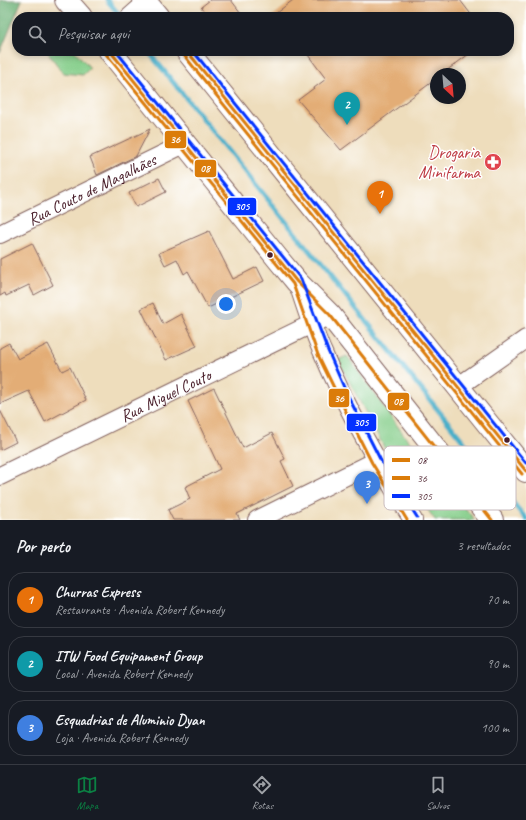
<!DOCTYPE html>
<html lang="pt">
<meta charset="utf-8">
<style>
body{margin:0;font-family:Caveat,sans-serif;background:#20242c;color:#f1f3f6}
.compass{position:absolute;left:430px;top:68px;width:36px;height:36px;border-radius:50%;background:#171b24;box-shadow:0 2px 6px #0003;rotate:154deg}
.you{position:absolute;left:226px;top:304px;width:14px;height:14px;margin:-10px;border:3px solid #fff;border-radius:50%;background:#1a73e8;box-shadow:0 0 0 6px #1a73e833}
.badge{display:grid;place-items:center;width:26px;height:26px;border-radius:50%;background:#0b8043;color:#fff;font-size:13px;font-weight:700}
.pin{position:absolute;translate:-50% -33px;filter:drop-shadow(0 1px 2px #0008)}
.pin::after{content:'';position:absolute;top:21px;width:14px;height:12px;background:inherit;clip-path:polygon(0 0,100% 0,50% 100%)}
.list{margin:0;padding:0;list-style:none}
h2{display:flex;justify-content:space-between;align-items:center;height:52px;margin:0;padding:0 16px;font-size:17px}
h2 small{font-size:13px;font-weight:400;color:#9ea1a6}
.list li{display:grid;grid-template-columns:26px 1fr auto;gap:12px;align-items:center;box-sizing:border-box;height:56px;margin:0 8px 8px;padding:0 8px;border:1px solid #363941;border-radius:16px}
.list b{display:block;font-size:15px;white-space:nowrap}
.list p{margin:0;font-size:13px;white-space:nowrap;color:#9ea1a6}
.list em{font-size:13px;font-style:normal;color:#9ea1a6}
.icon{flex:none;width:22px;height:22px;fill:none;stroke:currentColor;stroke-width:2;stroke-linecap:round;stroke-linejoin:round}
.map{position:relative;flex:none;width:526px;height:520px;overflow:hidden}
.search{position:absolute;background:#171b24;box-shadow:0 2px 6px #0003;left:12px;right:12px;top:12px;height:44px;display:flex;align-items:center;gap:10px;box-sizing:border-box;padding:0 14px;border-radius:16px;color:#9ea1a6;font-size:15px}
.sheet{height:244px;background:#171b24}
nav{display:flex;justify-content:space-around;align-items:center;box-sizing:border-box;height:56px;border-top:1px solid #363941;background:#171b24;font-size:11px;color:#9ea1a6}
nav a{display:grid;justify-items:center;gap:2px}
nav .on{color:#0b8043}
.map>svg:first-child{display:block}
</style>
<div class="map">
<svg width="526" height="520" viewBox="0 0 526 520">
<rect width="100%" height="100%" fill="#fff"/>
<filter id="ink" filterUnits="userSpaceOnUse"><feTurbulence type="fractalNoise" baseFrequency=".025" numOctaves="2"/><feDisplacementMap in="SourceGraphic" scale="8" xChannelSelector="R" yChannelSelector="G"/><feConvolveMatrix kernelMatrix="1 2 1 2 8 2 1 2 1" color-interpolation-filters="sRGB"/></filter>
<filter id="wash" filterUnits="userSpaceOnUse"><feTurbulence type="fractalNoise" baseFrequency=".012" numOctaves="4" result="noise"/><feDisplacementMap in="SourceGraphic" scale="16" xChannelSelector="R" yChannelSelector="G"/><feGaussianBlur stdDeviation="0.9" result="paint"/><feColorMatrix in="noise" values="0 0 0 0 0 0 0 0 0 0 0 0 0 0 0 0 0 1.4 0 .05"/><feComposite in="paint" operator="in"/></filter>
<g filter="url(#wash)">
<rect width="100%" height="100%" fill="#eeddbc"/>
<g fill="#85ce8a" stroke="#68765a">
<polygon points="47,51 75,51 90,68 83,75 63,73"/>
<polygon points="347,356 404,435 475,520 435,520 386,451 338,360"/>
</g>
<polygon fill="#6cb176" stroke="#5b6850" points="0,0 22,0 0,53"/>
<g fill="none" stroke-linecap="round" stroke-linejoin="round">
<g stroke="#4aafc9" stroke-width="5">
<polyline points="107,0 121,17"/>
<polyline points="148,51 526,519"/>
</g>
</g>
<g id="blocks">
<g fill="#e3ad76">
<polygon points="210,0 231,0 244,17 208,17 201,7"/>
<polygon points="293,0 460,0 473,17 271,17"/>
<polygon points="305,51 473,51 442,74 436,74 436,79 341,150 298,100 326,79"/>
<polygon points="150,129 136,156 97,175 90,157"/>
<polygon points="159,178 166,192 136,207 129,193"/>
<polygon points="209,231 233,279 257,267 264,281 208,308 188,271 184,274 177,259 165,265 159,253"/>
<polygon points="32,243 53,285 34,295 29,285 6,296 5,293 0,296 0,259"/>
<polygon points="153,303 163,324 181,314 197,346 166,360 141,309"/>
<polygon points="9,343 18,359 48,344 62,371 70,367 86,400 45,422 29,391 0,404 0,348"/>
<polygon points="214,388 243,448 272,433 285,459 281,461 293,486 237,514 240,520 173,520 168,510 190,499 185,487 220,469 188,401"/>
<polygon points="0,410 16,442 0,450"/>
</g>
</g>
</g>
<g filter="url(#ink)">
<use href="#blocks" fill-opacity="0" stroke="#83625e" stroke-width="1"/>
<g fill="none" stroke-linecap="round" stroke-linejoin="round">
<defs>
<g id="minor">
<polyline points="130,17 149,0"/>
<path id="s1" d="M 0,234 L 184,144"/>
<path d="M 298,284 C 306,307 313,331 323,353 C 348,412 379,466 413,520"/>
<polyline points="459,386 526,339"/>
<path id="s2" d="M 0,476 L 330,315"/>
<polyline points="257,520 376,461"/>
</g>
<g id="major">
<polyline points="66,0 81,17"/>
<polyline points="144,0 158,17"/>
<polyline points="110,51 278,259 297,282 330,315 492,520"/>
<polyline points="187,51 526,471"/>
</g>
</defs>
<use href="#minor" stroke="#83625e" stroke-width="20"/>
<use href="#major" stroke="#83625e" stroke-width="24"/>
<use href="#minor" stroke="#fff" stroke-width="18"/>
<use href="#major" stroke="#fff" stroke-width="22"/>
<defs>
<g id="bus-1">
<polyline points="110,51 297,282 330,315 492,520"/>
<polyline points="187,51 526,471"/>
</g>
<g id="bus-2">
<polyline points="106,54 293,284 318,355 338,396 372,463 407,520"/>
<polyline points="183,54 522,474"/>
</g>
<g id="bus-3">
<polyline points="116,51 301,279 328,351 346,392 380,459 417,517"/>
<polyline points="193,51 526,463"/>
</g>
</defs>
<use href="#bus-1" stroke="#fff" stroke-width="6"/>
<use href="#bus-2" stroke="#fff" stroke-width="6"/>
<use href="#bus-3" stroke="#fff" stroke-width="6"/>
<use href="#bus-1" stroke="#db7c09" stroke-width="3"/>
<use href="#bus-2" stroke="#db7c09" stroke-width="3"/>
<use href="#bus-3" stroke="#0432ff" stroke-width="3"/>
</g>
</g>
<defs>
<symbol id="pharmacy-disc" viewBox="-11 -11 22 22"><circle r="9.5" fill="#e0444e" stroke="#fff"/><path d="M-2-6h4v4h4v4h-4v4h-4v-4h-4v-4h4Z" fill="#fff"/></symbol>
</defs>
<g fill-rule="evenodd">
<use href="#pharmacy-disc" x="483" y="152" width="20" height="20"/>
</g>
<g fill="#4a1f2b" stroke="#fff" stroke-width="1.5">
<circle cx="270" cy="255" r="3.5"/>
<circle cx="507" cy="440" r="3.5"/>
</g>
<g text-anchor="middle" stroke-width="3" stroke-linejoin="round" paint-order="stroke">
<g font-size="17" fill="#be3a42" stroke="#fff" text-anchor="end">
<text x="480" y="158">Drogaria<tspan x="480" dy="20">Minifarma</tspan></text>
</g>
<g font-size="17" fill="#4a1f2b" stroke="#fff">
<text dy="6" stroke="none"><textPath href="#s1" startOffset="102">Rua Couto de Magalhães</textPath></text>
<text dy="6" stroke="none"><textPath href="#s2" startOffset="184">Rua Miguel Couto</textPath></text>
</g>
</g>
<rect x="384" y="446" width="132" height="64" rx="6" fill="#fff" stroke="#c9bcbf" stroke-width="1"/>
<rect x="392" y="458" width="18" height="4" fill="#db7c09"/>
<rect x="392" y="476" width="18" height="4" fill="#db7c09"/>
<rect x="392" y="494" width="18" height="4" fill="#0432ff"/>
<g font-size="11" fill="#4a1f2b">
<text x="417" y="464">08</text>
<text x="417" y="482">36</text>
<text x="417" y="500">305</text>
</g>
<g stroke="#fff" stroke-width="1.5">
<rect x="164" y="130" width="23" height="19" rx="4" fill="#db7c09"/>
<rect x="194" y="159" width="23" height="19" rx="4" fill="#db7c09"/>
<rect x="227" y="197" width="30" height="19" rx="4" fill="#0432ff"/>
<rect x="328" y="388" width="22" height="20" rx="4" fill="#db7c09"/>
<rect x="387" y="392" width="23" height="19" rx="4" fill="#db7c09"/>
<rect x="346" y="413" width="31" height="19" rx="4" fill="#0432ff"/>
</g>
<g font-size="11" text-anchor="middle" font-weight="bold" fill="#fff">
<text x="175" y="143">36</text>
<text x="205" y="172">08</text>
<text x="242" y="210">305</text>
<text x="339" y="402">36</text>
<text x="398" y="405">08</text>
<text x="361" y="426">305</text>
</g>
</svg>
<svg class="compass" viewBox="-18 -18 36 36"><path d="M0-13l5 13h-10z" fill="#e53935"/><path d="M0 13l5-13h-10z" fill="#9ea1a6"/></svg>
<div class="you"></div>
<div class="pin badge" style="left:380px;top:214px;background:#e8710a">1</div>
<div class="pin badge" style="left:347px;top:125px;background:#0f9aa8">2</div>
<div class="pin badge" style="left:367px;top:504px;background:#3f7fe0">3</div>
<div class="search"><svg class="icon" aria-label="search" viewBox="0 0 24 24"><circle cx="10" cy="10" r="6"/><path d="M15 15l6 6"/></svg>Pesquisar aqui</div>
</div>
<section class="sheet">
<h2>Por perto<small>3 resultados</small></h2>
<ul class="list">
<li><span class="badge" style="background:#e8710a">1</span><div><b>Churras Express</b><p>Restaurante · Avenida Robert Kennedy</p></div><em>70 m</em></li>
<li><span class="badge" style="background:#0f9aa8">2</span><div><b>ITW Food Equipament Group</b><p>Local · Avenida Robert Kennedy</p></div><em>90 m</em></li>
<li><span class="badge" style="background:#3f7fe0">3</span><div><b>Esquadrias de Aluminio Dyan</b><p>Loja · Avenida Robert Kennedy</p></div><em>100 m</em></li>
</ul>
</section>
<nav>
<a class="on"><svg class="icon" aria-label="map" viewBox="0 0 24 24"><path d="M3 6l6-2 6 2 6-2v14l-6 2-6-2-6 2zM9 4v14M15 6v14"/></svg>Mapa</a>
<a><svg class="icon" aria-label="directions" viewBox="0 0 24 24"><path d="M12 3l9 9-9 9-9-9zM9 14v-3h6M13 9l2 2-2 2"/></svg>Rotas</a>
<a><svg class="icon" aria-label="saved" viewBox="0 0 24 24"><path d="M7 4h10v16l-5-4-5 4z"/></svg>Salvos</a>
</nav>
